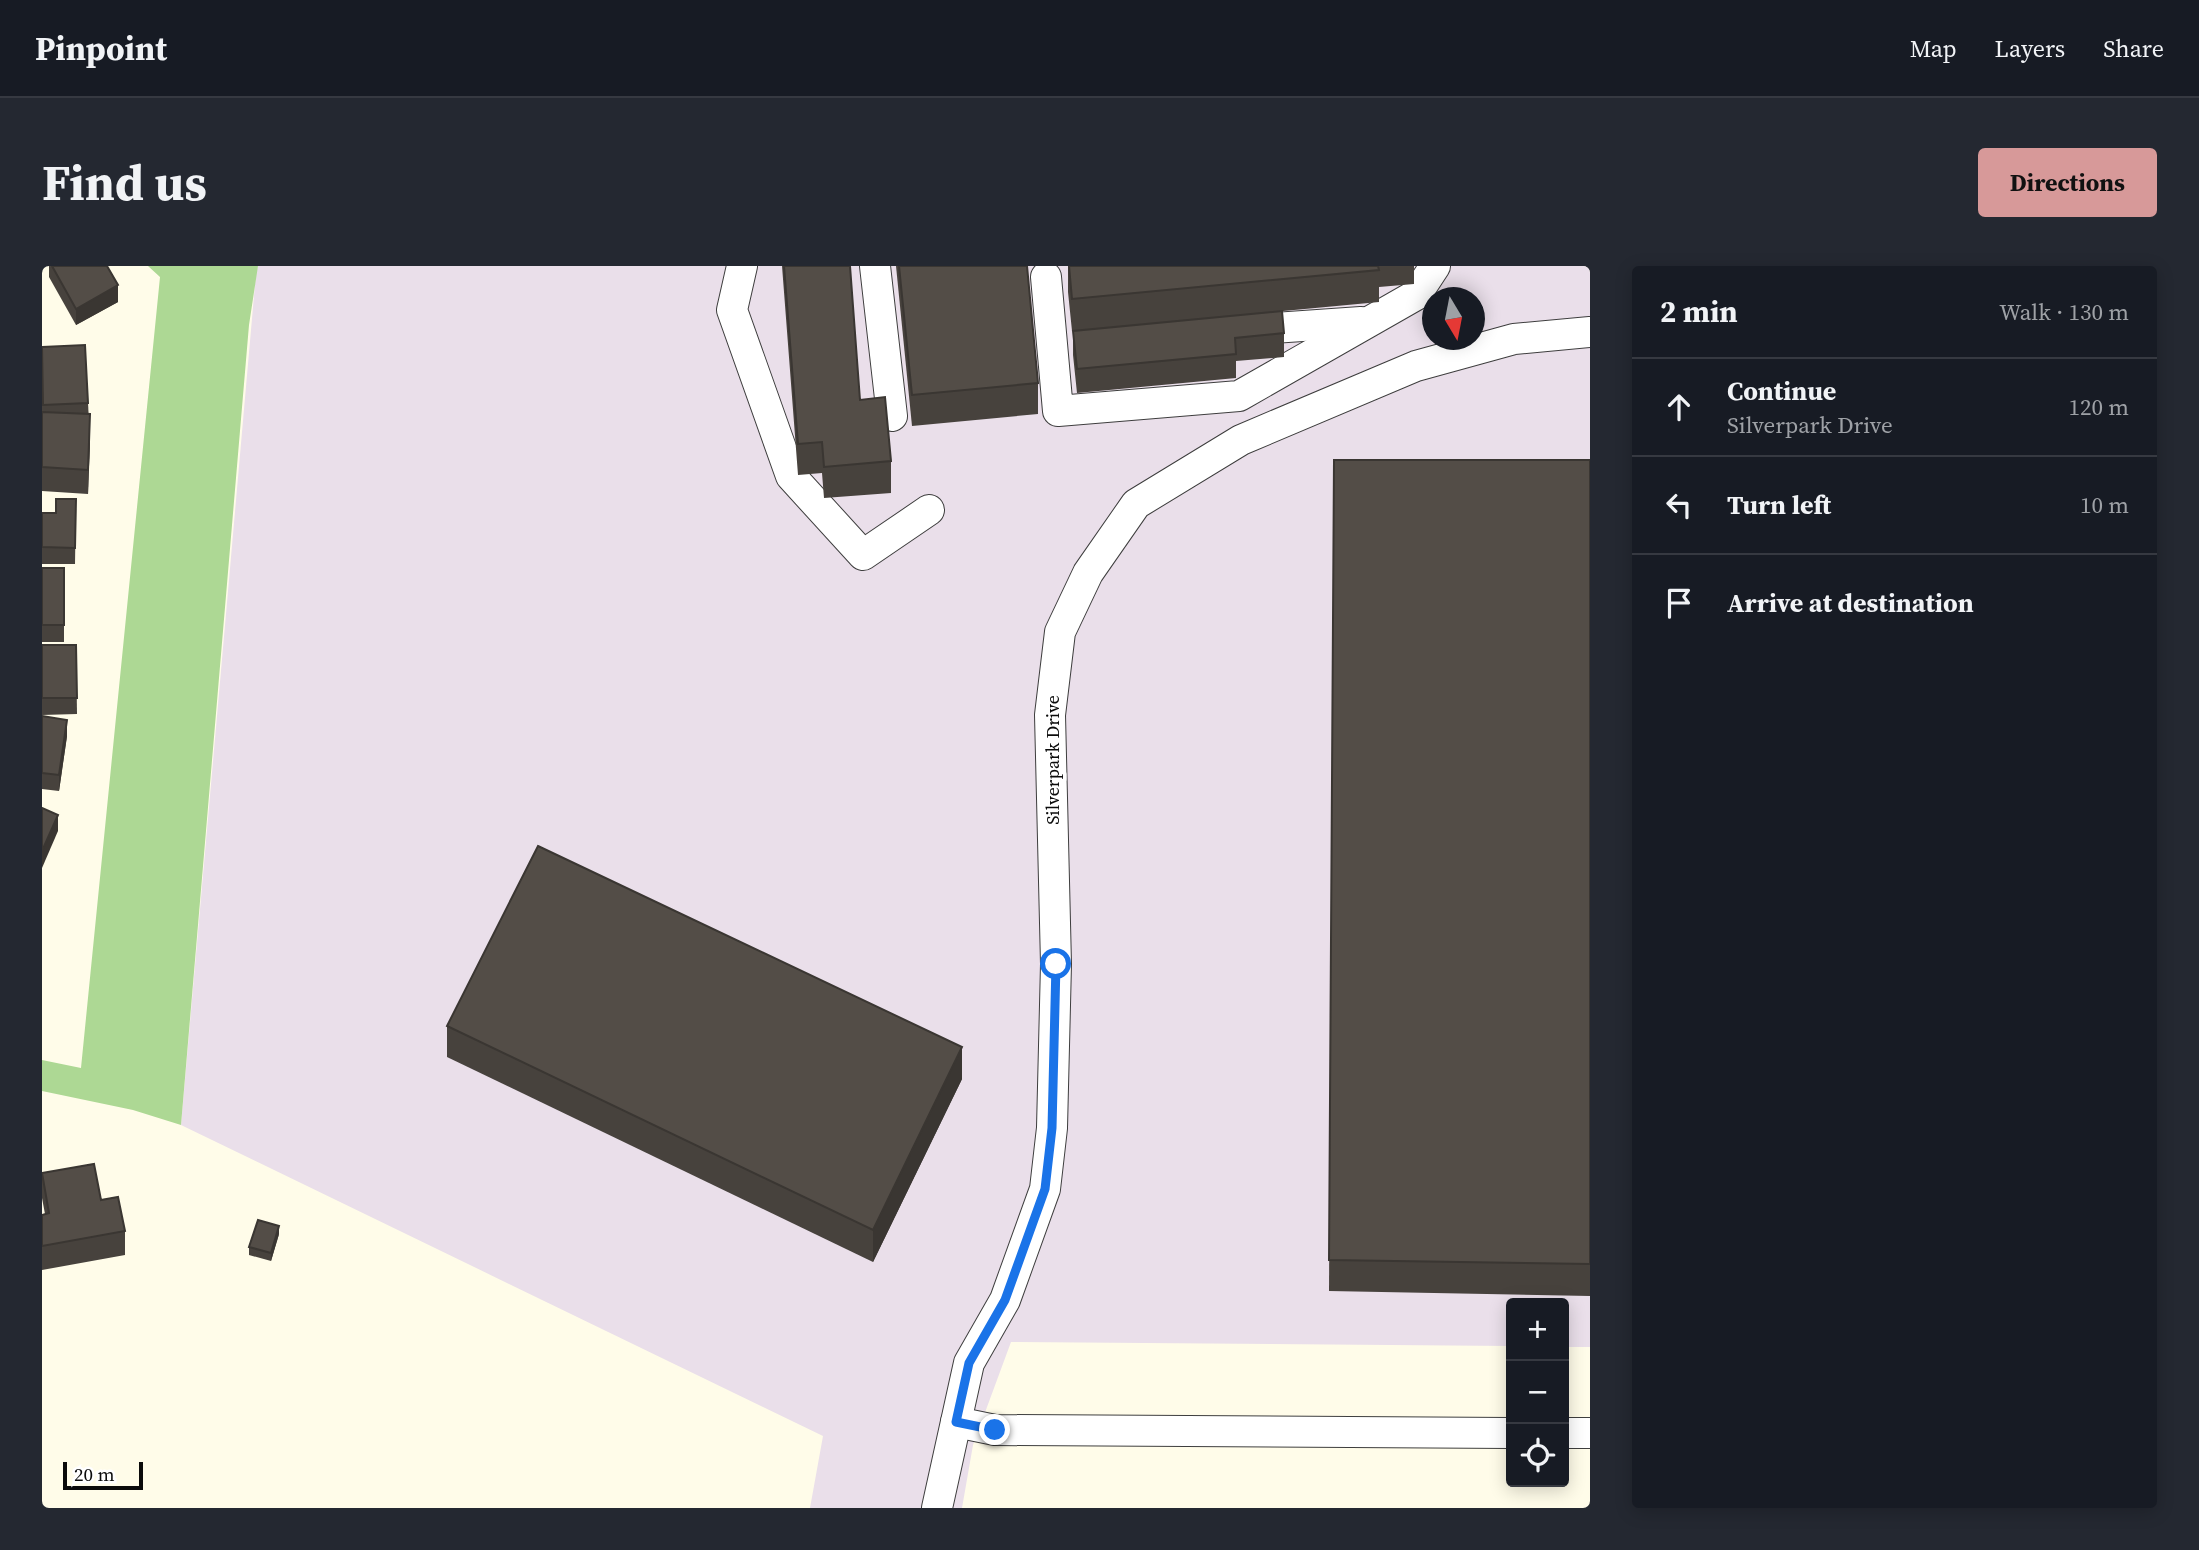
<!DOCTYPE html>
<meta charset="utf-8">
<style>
body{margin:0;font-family:"Source Serif 4",serif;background:#242831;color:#f1f3f6}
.controls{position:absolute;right:21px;bottom:21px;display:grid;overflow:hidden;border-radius:7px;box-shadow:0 4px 18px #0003}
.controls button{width:63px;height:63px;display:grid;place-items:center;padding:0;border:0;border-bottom:2px solid #363941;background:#171b24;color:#f1f3f6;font:35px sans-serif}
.compass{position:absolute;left:1380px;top:21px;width:63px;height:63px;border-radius:50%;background:#171b24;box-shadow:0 4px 18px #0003;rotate:170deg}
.scale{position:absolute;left:21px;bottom:18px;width:80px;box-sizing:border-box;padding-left:7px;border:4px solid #0b0b0b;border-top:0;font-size:19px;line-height:24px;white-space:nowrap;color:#0b0b0b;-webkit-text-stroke:5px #fff;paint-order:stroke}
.stop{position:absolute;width:21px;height:21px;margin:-16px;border:5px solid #1a73e8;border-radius:50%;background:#fff}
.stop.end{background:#1a73e8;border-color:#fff;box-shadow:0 2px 7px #0008}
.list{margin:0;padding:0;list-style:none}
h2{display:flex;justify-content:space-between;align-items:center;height:91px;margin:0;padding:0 28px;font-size:30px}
h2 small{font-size:23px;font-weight:400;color:#9ea1a6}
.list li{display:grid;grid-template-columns:46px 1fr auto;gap:21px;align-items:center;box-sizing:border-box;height:98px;padding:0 28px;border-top:2px solid #363941}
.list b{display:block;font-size:26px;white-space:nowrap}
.list p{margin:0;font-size:23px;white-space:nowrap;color:#9ea1a6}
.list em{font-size:23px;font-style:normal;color:#9ea1a6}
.icon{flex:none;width:38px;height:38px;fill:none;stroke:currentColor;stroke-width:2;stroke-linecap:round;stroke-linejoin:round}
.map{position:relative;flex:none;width:1548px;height:1242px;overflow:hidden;border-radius:7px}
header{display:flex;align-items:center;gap:42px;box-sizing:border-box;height:98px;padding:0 35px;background:#171b24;border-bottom:2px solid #363941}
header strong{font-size:33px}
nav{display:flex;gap:38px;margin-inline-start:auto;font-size:24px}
.intro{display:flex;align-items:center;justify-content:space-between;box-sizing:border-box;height:168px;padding:0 42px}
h1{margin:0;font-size:49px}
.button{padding:18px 32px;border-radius:7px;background:#d79999;color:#111;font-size:24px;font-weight:700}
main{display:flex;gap:42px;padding:0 42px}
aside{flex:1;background:#171b24;border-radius:7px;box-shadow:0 4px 18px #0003}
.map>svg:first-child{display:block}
</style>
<header>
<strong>Pinpoint</strong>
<nav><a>Map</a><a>Layers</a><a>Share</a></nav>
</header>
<div class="intro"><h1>Find us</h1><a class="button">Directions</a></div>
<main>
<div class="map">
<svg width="1548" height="1242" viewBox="0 0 1548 1242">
<rect width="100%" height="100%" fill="#fffce9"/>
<path fill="#eadfea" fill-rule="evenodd" d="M 216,0 L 1548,0 L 1548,1081 L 1522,1081 L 1522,1037 L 1469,1037 L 1469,1080 L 969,1076 L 931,1179 L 920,1242 L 768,1242 L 781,1170 L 139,859 L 214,7 ZM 1391,32 L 1433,32 L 1433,74 L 1391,74 Z"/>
<polygon fill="#add894" points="106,0 216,0 207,59 139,859 91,844 0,825 0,794 39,802 118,11"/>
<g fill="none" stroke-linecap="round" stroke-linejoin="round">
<defs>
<g id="minor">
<polyline points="700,0 690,44 749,210 821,289 887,244"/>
<polyline points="833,0 850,150"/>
<polyline points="1004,11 1016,145 1197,130 1374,29 1393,0"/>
<polyline points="1201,64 1319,56"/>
<polyline points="914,1156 953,1164 1469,1167"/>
<polyline points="1522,1167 1548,1167"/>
<polyline points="895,1242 927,1097 963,1034 1003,923 1010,862 1014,698 1008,449 1018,366 1046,307 1094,238 1199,174 1374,100 1472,73 1548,66"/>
</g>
</defs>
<use href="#minor" stroke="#3e3e3e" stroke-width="32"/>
<use href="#minor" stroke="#fff" stroke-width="30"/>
</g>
<g fill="#47423d">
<polygon points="7,0 65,0 76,36 34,59 7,11"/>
<polygon points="740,0 808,0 818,134 849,195 849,227 782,232 780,207 756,209"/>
<polygon points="854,0 985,0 996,117 996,148 870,160"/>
<polygon points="1024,0 1372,0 1372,18 1337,21 1337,36 1030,65 1026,26 1026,0"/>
<polygon points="1031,65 1242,67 1242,91 1194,95 1194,112 1035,127 1031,89"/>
<polygon points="0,81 46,137 48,172 46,228 0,225"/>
<polygon points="1292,194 1548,194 1548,1030 1287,1025"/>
<polygon points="34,233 33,298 0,298 0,247 14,247"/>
<rect x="0" y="302" width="22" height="74"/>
<polygon points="0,379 34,379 35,448 0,449"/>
<polygon points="0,450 25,470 17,525 0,523"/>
<polygon points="405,760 920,813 831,996 405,791"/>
<polygon points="0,907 59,934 83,965 83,989 0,1004 0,949 3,948 0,932"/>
<polygon points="237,968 229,995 207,989 207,981"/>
</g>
<g fill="#3a3632">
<polygon points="76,19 76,36 34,59 34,43"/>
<polygon points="48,148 48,172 46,228 46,204"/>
<polygon points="25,454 25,470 17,525 17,509"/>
<polygon points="16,549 16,565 0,602 0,585"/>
<polygon points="920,781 920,813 831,996 831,964"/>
<polygon points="237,960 237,968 229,995 229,987"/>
</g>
<g fill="#534d47" stroke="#3a3632" stroke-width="2">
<polygon points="10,0 65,0 76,19 34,43"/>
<polygon points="742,0 808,0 818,134 843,131 849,195 782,201 780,176 756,178"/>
<polygon points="857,0 985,0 996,117 870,129"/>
<polygon points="1027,0 1336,0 1337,4 1030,33"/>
<polygon points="1240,45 1242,67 1193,72 1194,88 1035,103 1031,65"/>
<polygon points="43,79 46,137 1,139 0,81"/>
<polygon points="0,146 48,148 46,204 0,201"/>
<polygon points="1292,194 1548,194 1548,998 1287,994"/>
<polygon points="14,233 34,233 33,282 0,281 0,247 14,247"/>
<rect x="0" y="302" width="22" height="57"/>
<polygon points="0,379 34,379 35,432 0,432"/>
<polygon points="0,450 25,454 17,509 0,507"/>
<polygon points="0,542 16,549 0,585"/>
<polygon points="496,580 920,781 831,964 405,760"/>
<polygon points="52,898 59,934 76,931 83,965 0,980 0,949 7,947 0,907"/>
<polygon points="216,954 237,960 229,987 207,981"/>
</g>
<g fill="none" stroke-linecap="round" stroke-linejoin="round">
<polyline stroke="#1a73e8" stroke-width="9" points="953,1164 914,1156 927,1097 963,1034 1003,923 1010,862 1014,698"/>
</g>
<g text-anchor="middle" stroke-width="7" stroke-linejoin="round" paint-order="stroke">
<g font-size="18" fill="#0b0b0b" stroke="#fff">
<text transform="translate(1011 494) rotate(-90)" y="6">Silverpark Drive</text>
</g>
</g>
</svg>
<div class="controls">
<button>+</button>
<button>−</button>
<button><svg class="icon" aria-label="locate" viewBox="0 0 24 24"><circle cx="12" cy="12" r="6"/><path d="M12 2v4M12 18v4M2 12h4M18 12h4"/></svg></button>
</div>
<svg class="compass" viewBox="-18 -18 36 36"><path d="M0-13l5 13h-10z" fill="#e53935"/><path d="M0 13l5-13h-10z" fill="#9ea1a6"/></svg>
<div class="scale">20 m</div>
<div class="stop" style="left:1014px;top:698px"></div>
<div class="stop end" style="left:953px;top:1164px"></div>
</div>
<aside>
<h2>2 min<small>Walk · 130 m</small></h2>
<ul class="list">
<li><svg class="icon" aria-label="ahead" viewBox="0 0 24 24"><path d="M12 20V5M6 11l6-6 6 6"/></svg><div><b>Continue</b><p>Silverpark Drive</p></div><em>120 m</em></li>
<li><svg class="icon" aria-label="left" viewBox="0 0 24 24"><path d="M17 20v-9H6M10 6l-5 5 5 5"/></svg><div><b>Turn left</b></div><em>10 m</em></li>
<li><svg class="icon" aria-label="arrive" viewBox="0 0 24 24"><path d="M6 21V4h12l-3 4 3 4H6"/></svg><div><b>Arrive at destination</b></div></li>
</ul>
</aside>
</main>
